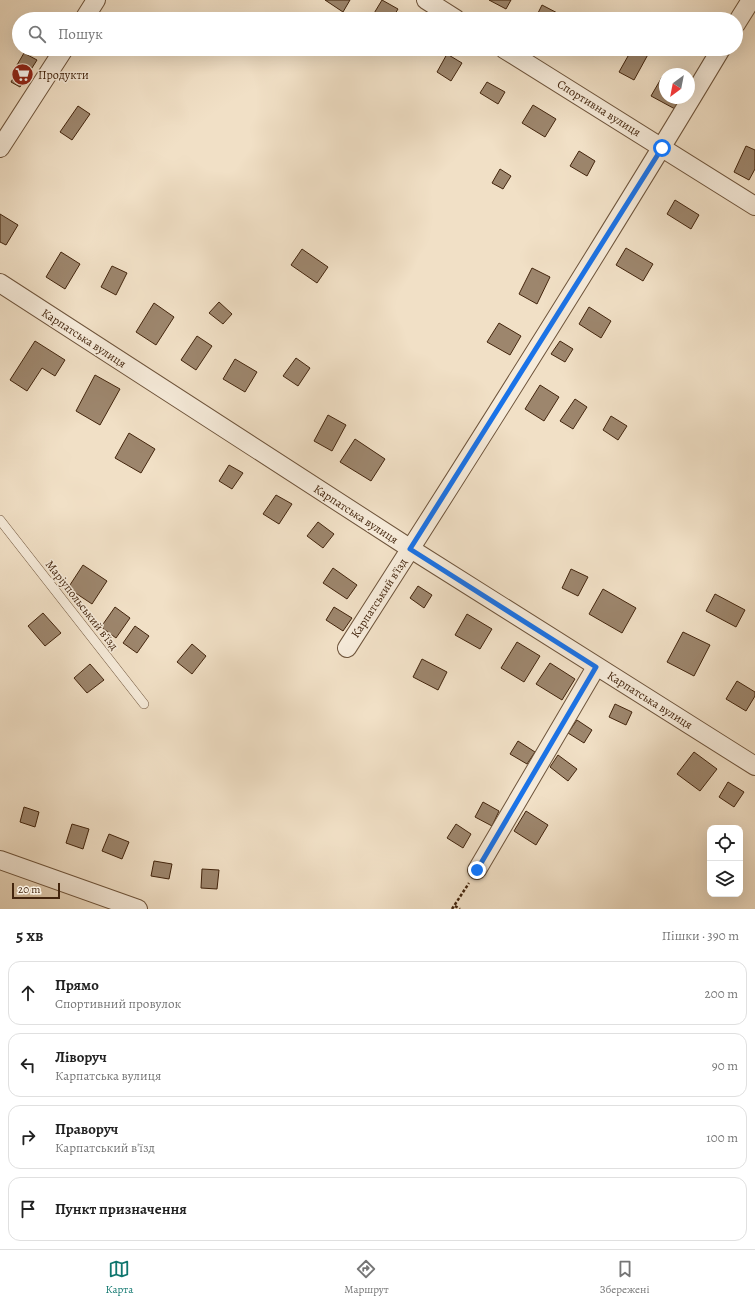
<!DOCTYPE html>
<html lang="uk">
<meta charset="utf-8">
<style>
body{margin:0;font-family:Alegreya,serif;background:#f6f6f6;color:#222}
.controls{position:absolute;right:12px;bottom:12px;display:grid;overflow:hidden;border-radius:8px;box-shadow:0 4px 16px #0002}
.controls button{width:36px;height:36px;display:grid;place-items:center;padding:0;border:0;border-bottom:1px solid #e0e0e0;background:#fff;color:#222;font:20px sans-serif}
.compass{position:absolute;left:659px;top:68px;width:36px;height:36px;border-radius:50%;background:#fff;box-shadow:0 4px 16px #0002;rotate:212deg}
.scale{position:absolute;left:12px;bottom:10px;width:48px;box-sizing:border-box;padding-left:4px;border:2px solid #43250d;border-top:0;font-size:11px;line-height:14px;white-space:nowrap;color:#43250d;-webkit-text-stroke:3px #f6ebda;paint-order:stroke}
.stop{position:absolute;width:12px;height:12px;margin:-9px;border:3px solid #1a73e8;border-radius:50%;background:#fff}
.stop.end{background:#1a73e8;border-color:#fff;box-shadow:0 1px 4px #0008}
.list{margin:0;padding:0;list-style:none}
h2{display:flex;justify-content:space-between;align-items:center;height:52px;margin:0;padding:0 16px;font-size:17px}
h2 small{font-size:13px;font-weight:400;color:#767676}
.list li{display:grid;grid-template-columns:26px 1fr auto;gap:12px;align-items:center;box-sizing:border-box;height:64px;margin:0 8px 8px;padding:0 8px;border:1px solid #e0e0e0;border-radius:12px}
.list b{display:block;font-size:15px;white-space:nowrap}
.list p{margin:0;font-size:13px;white-space:nowrap;color:#767676}
.list em{font-size:13px;font-style:normal;color:#767676}
.icon{flex:none;width:22px;height:22px;fill:none;stroke:currentColor;stroke-width:2;stroke-linecap:round;stroke-linejoin:round}
.map{position:relative;flex:none;width:755px;height:909px;overflow:hidden}
.search{position:absolute;background:#fff;box-shadow:0 4px 16px #0002;left:12px;right:12px;top:12px;height:44px;display:flex;align-items:center;gap:10px;box-sizing:border-box;padding:0 14px;border-radius:22px;color:#767676;font-size:15px}
.sheet{height:340px;background:#fff}
nav{display:flex;justify-content:space-around;align-items:center;box-sizing:border-box;height:56px;border-top:1px solid #e0e0e0;background:#fff;font-size:11px;color:#767676}
nav a{display:grid;justify-items:center;gap:2px}
nav .on{color:#0f766e}
.map>svg:first-child{display:block}
</style>
<div class="map">
<svg width="755" height="909" viewBox="0 0 755 909">
<rect width="100%" height="100%" fill="#f1e0c6"/>
<filter id="stains"><feTurbulence type="fractalNoise" baseFrequency=".005" numOctaves="4"/><feColorMatrix values="0 0 0 0 .2 0 0 0 0 .09 0 0 0 0 .02 0 0 0 .5 -.17"/></filter>
<radialGradient id="worn" r=".72"><stop offset=".6" stop-color="#630" stop-opacity="0"/><stop offset="1" stop-color="#630" stop-opacity=".3"/></radialGradient>
<g fill="#9d866d" stroke="#43250d">
<polygon points="325,0 350,0 343,12"/>
<polygon points="382,0 398,9 392,19 380,19 373,15"/>
<polygon points="489,0 511,0 506,9"/>
<polygon points="542,5 565,17 564,19 535,19"/>
<polygon points="632,49 651,49 634,80 619,72"/>
<polygon points="24,53 37,60 20,87 11,82 19,68 17,65"/>
<polygon points="447,54 462,63 451,81 437,72"/>
<polygon points="662,77 665,79 665,98 681,98 675,109 651,96"/>
<polygon points="487,82 505,92 498,104 480,93"/>
<polygon points="533,105 556,119 545,137 522,123"/>
<polygon points="78,106 90,114 72,140 60,132"/>
<polygon points="746,146 755,150 755,169 749,180 734,172"/>
<polygon points="579,151 595,161 587,176 570,166"/>
<polygon points="500,169 511,176 503,189 492,183"/>
<polygon points="675,200 699,215 691,229 667,214"/>
<polygon points="0,214 18,225 6,245 0,242"/>
<polygon points="626,248 653,264 643,281 616,265"/>
<polygon points="302,249 328,267 317,283 291,265"/>
<polygon points="61,252 80,264 65,289 46,277"/>
<polygon points="112,266 127,273 116,295 101,287"/>
<polygon points="532,268 550,277 537,304 519,294"/>
<polygon points="219,302 232,314 223,324 209,313"/>
<polygon points="154,303 174,317 156,345 136,332"/>
<polygon points="589,307 611,321 601,338 579,324"/>
<polygon points="499,323 521,336 510,355 487,342"/>
<polygon points="197,336 212,346 196,370 181,360"/>
<polygon points="35,341 65,360 55,376 42,368 27,391 10,380"/>
<polygon points="560,341 573,349 565,362 551,354"/>
<polygon points="296,358 310,368 298,386 283,376"/>
<polygon points="235,359 257,372 245,392 223,379"/>
<polygon points="95,375 120,389 100,425 76,411"/>
<polygon points="540,385 559,397 544,421 525,409"/>
<polygon points="575,399 587,407 573,429 560,421"/>
<polygon points="328,415 346,425 332,451 314,441"/>
<polygon points="611,416 627,426 618,440 603,430"/>
<polygon points="129,433 155,449 141,473 115,458"/>
<polygon points="355,439 385,459 371,481 340,462"/>
<polygon points="229,465 243,473 232,489 219,481"/>
<polygon points="276,495 292,504 279,524 263,514"/>
<polygon points="318,522 334,534 323,548 307,536"/>
<polygon points="83,565 107,581 92,604 68,588"/>
<polygon points="333,568 357,585 347,599 323,583"/>
<polygon points="571,569 588,577 578,596 562,588"/>
<polygon points="418,586 432,595 424,608 410,598"/>
<polygon points="603,589 636,608 622,633 589,614"/>
<polygon points="715,594 745,610 736,627 706,611"/>
<polygon points="115,607 130,618 116,638 101,627"/>
<polygon points="334,607 352,618 343,631 326,620"/>
<polygon points="43,613 61,633 45,646 28,626"/>
<polygon points="467,614 492,629 480,649 455,635"/>
<polygon points="135,626 149,636 137,653 123,643"/>
<polygon points="683,632 710,645 694,676 667,662"/>
<polygon points="517,642 540,656 524,682 501,668"/>
<polygon points="192,644 206,656 192,674 177,662"/>
<polygon points="422,659 447,672 438,690 413,677"/>
<polygon points="550,663 575,679 562,700 536,684"/>
<polygon points="90,664 104,680 87,693 74,678"/>
<polygon points="737,681 755,692 755,696 746,711 726,699"/>
<polygon points="615,704 632,712 626,725 609,717"/>
<polygon points="577,720 592,730 584,743 568,733"/>
<polygon points="518,741 535,752 527,764 510,754"/>
<polygon points="694,752 717,769 700,791 677,774"/>
<polygon points="558,755 577,769 568,781 550,767"/>
<polygon points="728,782 744,792 734,807 719,797"/>
<polygon points="483,802 499,811 492,826 475,817"/>
<polygon points="24,807 39,812 35,827 20,822"/>
<polygon points="526,811 548,825 536,845 514,831"/>
<polygon points="72,824 89,829 83,849 66,843"/>
<polygon points="456,824 471,834 463,848 447,838"/>
<polygon points="109,834 129,842 122,859 102,851"/>
<polygon points="154,861 172,864 169,879 151,876"/>
<polygon points="202,869 219,870 217,889 201,888"/>
</g>
<g fill="none" stroke-linecap="round" stroke-linejoin="round">
<defs>
<polyline id="service" points="0,520 144,704"/>
<g id="minor">
<polyline points="426,0 456,19"/>
<polyline points="84,19 96,0"/>
<polyline points="736,24 751,0"/>
<polyline points="504,49 755,206"/>
<polyline points="0,148 64,49"/>
<polyline points="0,283 411,549 755,766"/>
<path d="M 347,648 C 474,450 600,251 721,49"/>
<polyline points="0,860 138,909"/>
<polyline points="477,870 596,667"/>
</g>
</defs>
<use href="#service" stroke="#6e543b" stroke-width="10"/>
<use href="#minor" stroke="#6e543b" stroke-width="20"/>
<g stroke="#43250d" stroke-width="2.5" stroke-dasharray="3 2" stroke-linecap="butt">
<polyline points="455,906 460,909"/>
<polyline points="452,909 469,883"/>
</g>
<use href="#service" stroke="#f6ebda" stroke-width="9"/>
<use href="#minor" stroke="#f6ebda" stroke-width="18"/>
</g>
<g fill="none" stroke-linecap="round" stroke-linejoin="round">
<polyline stroke="#1a73e8" stroke-width="5" points="477,870 596,667 410,549 662,148"/>
</g>
<defs>
<symbol id="supermarket-disc" viewBox="-11 -11 22 22"><circle r="9.5" fill="#8f2418" stroke="#f6ebda"/><path d="M-6-5.5h2.5l.6 2H6L4.5 2H-2.5L-4.4-4H-6ZM-1.5 3.2a1.3 1.3 0 1 0 .1 0ZM3 3.2a1.3 1.3 0 1 0 .1 0Z" fill="#fff"/></symbol>
</defs>
<g fill-rule="evenodd">
<use href="#supermarket-disc" x="10" y="62" width="25" height="25"/>
</g>
<g text-anchor="middle" stroke-width="3" stroke-linejoin="round" paint-order="stroke">
<g font-size="12" fill="#43250d" stroke="#f6ebda" text-anchor="start">
<text x="38" y="79">Продукти</text>
</g>
<g font-size="12" fill="#43250d" stroke="#f6ebda">
<text transform="translate(599 108) rotate(32)" y="4">Спортивна вулиця</text>
<text transform="translate(84 338) rotate(33)" y="4">Карпатська вулиця</text>
<text transform="translate(356 514) rotate(33)" y="4">Карпатська вулиця</text>
<text transform="translate(379 598) rotate(-57)" y="4">Карпатський в'їзд</text>
<text transform="translate(82 605) rotate(52)" y="4">Маріупольський в'їзд</text>
<text transform="translate(650 700) rotate(32)" y="4">Карпатська вулиця</text>
</g>
</g>
<rect width="100%" height="100%" filter="url(#stains)"/>
<rect width="100%" height="100%" fill="url(#worn)"/>
</svg>
<div class="controls">
<button><svg class="icon" aria-label="locate" viewBox="0 0 24 24"><circle cx="12" cy="12" r="6"/><path d="M12 2v4M12 18v4M2 12h4M18 12h4"/></svg></button>
<button><svg class="icon" aria-label="layers" viewBox="0 0 24 24"><path d="M12 4l9 5-9 5-9-5zM3 14l9 5 9-5"/></svg></button>
</div>
<svg class="compass" viewBox="-18 -18 36 36"><path d="M0-13l5 13h-10z" fill="#e53935"/><path d="M0 13l5-13h-10z" fill="#767676"/></svg>
<div class="scale">20 m</div>
<div class="stop" style="left:662px;top:148px"></div>
<div class="stop end" style="left:477px;top:870px"></div>
<div class="search"><svg class="icon" aria-label="search" viewBox="0 0 24 24"><circle cx="10" cy="10" r="6"/><path d="M15 15l6 6"/></svg>Пошук</div>
</div>
<section class="sheet">
<h2>5 хв<small>Пішки · 390 m</small></h2>
<ul class="list">
<li><svg class="icon" aria-label="ahead" viewBox="0 0 24 24"><path d="M12 20V5M6 11l6-6 6 6"/></svg><div><b>Прямо</b><p>Спортивний провулок</p></div><em>200 m</em></li>
<li><svg class="icon" aria-label="left" viewBox="0 0 24 24"><path d="M17 20v-9H6M10 6l-5 5 5 5"/></svg><div><b>Ліворуч</b><p>Карпатська вулиця</p></div><em>90 m</em></li>
<li><svg class="icon" aria-label="right" viewBox="0 0 24 24"><path d="M7 20v-9h11M14 6l5 5-5 5"/></svg><div><b>Праворуч</b><p>Карпатський в'їзд</p></div><em>100 m</em></li>
<li><svg class="icon" aria-label="arrive" viewBox="0 0 24 24"><path d="M6 21V4h12l-3 4 3 4H6"/></svg><div><b>Пункт призначення</b></div></li>
</ul>
</section>
<nav>
<a class="on"><svg class="icon" aria-label="map" viewBox="0 0 24 24"><path d="M3 6l6-2 6 2 6-2v14l-6 2-6-2-6 2zM9 4v14M15 6v14"/></svg>Карта</a>
<a><svg class="icon" aria-label="directions" viewBox="0 0 24 24"><path d="M12 3l9 9-9 9-9-9zM9 14v-3h6M13 9l2 2-2 2"/></svg>Маршрут</a>
<a><svg class="icon" aria-label="saved" viewBox="0 0 24 24"><path d="M7 4h10v16l-5-4-5 4z"/></svg>Збережені</a>
</nav>
